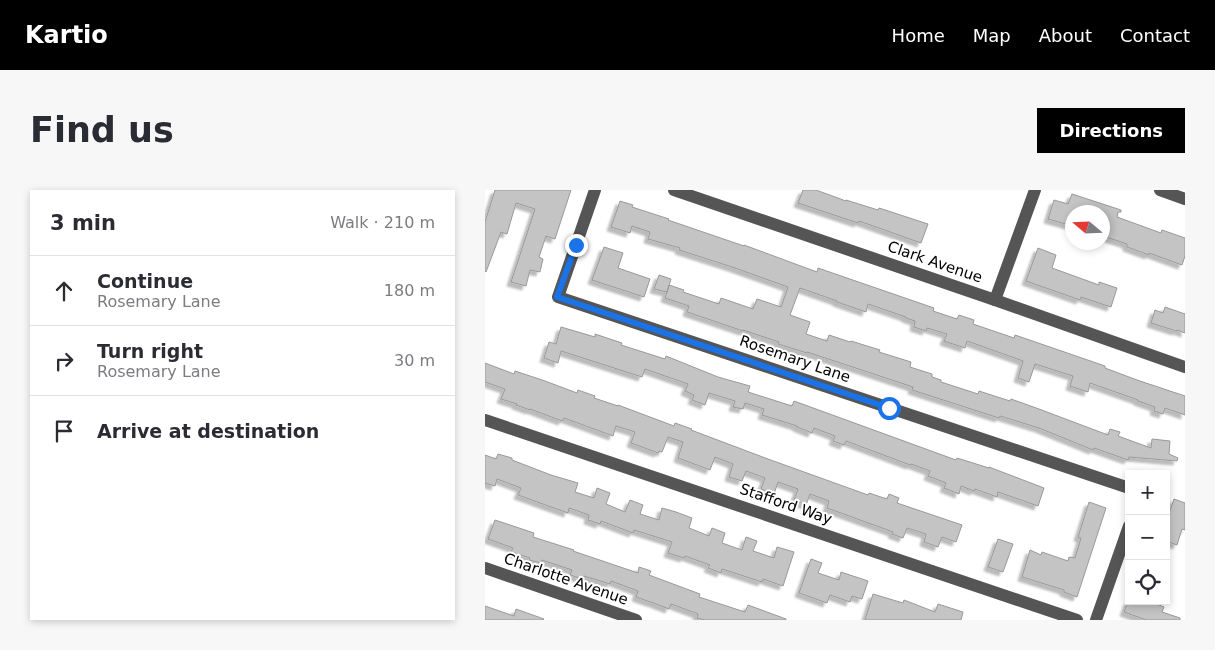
<!DOCTYPE html>
<meta charset="utf-8">
<style>
body{margin:0;font-family:"DejaVu Sans",sans-serif;background:#f7f7f7;color:#2b2b33}
.controls{position:absolute;right:15px;bottom:15px;display:grid;overflow:hidden;border-radius:0px;box-shadow:0 2px 8px #0003}
.controls button{width:45px;height:45px;display:grid;place-items:center;padding:0;border:0;border-bottom:1px solid #e1e1e2;background:#fff;color:#2b2b33;font:25px sans-serif}
.compass{position:absolute;left:580px;top:15px;width:45px;height:45px;border-radius:50%;background:#fff;box-shadow:0 2px 8px #0003;rotate:289deg}
.stop{position:absolute;width:15px;height:15px;margin:-11px;border:4px solid #1a73e8;border-radius:50%;background:#fff}
.stop.end{background:#1a73e8;border-color:#fff;box-shadow:0 1px 5px #0008}
.list{margin:0;padding:0;list-style:none}
h2{display:flex;justify-content:space-between;align-items:center;height:65px;margin:0;padding:0 20px;font-size:21px}
h2 small{font-size:16px;font-weight:400;color:#7c7c81}
.list li{display:grid;grid-template-columns:32px 1fr auto;gap:15px;align-items:center;box-sizing:border-box;height:70px;padding:0 20px;border-top:1px solid #e1e1e2}
.list b{display:block;font-size:19px;white-space:nowrap}
.list p{margin:0;font-size:16px;white-space:nowrap;color:#7c7c81}
.list em{font-size:16px;font-style:normal;color:#7c7c81}
.icon{flex:none;width:28px;height:28px;fill:none;stroke:currentColor;stroke-width:2;stroke-linecap:round;stroke-linejoin:round}
.map{position:relative;flex:none;width:700px;height:430px;overflow:hidden;border-radius:0px}
header{display:flex;align-items:center;gap:30px;box-sizing:border-box;height:70px;padding:0 25px;background:#000;color:#fff}
header strong{font-size:24px}
nav{display:flex;gap:28px;margin-inline-start:auto;font-size:18px}
.intro{display:flex;align-items:center;justify-content:space-between;box-sizing:border-box;height:120px;padding:0 30px}
h1{margin:0;font-size:35px}
.button{padding:12px 22px;border-radius:0px;background:#000;color:#fff;font-size:18px;font-weight:700}
main{display:flex;gap:30px;padding:0 30px}
aside{flex:1;background:#fff;border-radius:0px;box-shadow:0 2px 8px #0003}
.map>svg:first-child{display:block}
</style>
<header>
<strong>Kartio</strong>
<nav><a>Home</a><a>Map</a><a>About</a><a>Contact</a></nav>
</header>
<div class="intro"><h1>Find us</h1><a class="button">Directions</a></div>
<main>
<aside>
<h2>3 min<small>Walk · 210 m</small></h2>
<ul class="list">
<li><svg class="icon" aria-label="ahead" viewBox="0 0 24 24"><path d="M12 20V5M6 11l6-6 6 6"/></svg><div><b>Continue</b><p>Rosemary Lane</p></div><em>180 m</em></li>
<li><svg class="icon" aria-label="right" viewBox="0 0 24 24"><path d="M7 20v-9h11M14 6l5 5-5 5"/></svg><div><b>Turn right</b><p>Rosemary Lane</p></div><em>30 m</em></li>
<li><svg class="icon" aria-label="arrive" viewBox="0 0 24 24"><path d="M6 21V4h12l-3 4 3 4H6"/></svg><div><b>Arrive at destination</b></div></li>
</ul>
</aside>
<div class="map">
<svg width="700" height="430" viewBox="0 0 700 430">
<defs>
<filter id="shadow"><feDropShadow dx="-4" dy="4" stdDeviation="1" flood-color="#0004"/></filter>
</defs>
<rect width="100%" height="100%" fill="#fff"/>
<g fill="#c4c4c4" stroke="#999" filter="url(#shadow)">
<polygon points="10,0 86,0 70,49 61,46 54,67 58,69 55,82 45,80 41,96 26,92 50,19 31,13 22,44 16,42 1,82 0,81 0,32"/>
<polygon points="318,0 331,0 361,11 361,10 393,20 394,18 443,34 436,53 374,31 373,33 313,13"/>
<polygon points="587,4 636,20 636,22 633,22 632,27 676,43 677,40 700,48 700,66 697,75 664,63 664,65 642,57 642,54 618,46 618,22 588,22 588,36 563,29 569,10 583,14"/>
<polygon points="135,11 148,15 147,17 184,29 183,30 259,56 259,55 332,82 333,78 449,118 448,121 472,129 474,125 489,130 488,134 529,148 530,145 620,176 620,178 652,190 700,206 700,225 680,218 678,224 669,221 670,217 653,211 653,210 605,193 603,202 585,196 588,186 550,174 544,192 533,188 538,171 482,151 480,158 459,151 462,144 442,138 441,141 429,137 430,131 421,128 421,127 383,114 381,122 352,112 352,111 315,98 305,125 325,132 321,144 342,151 344,145 365,152 366,151 395,160 394,162 426,172 425,177 447,184 447,187 456,190 456,192 493,204 494,201 525,211 526,209 554,219 623,245 625,239 635,242 633,246 666,258 667,249 685,251 684,264 693,268 692,271 644,267 643,270 609,258 608,260 554,238 515,226 514,228 427,200 428,197 322,162 322,163 293,154 294,152 258,140 258,141 202,122 204,116 180,108 182,102 169,99 174,85 186,89 182,102 184,95 199,100 198,102 234,114 236,108 268,119 272,109 296,117 303,97 247,77 194,60 195,58 163,49 165,42 147,36 145,43 126,37"/>
<polygon points="119,57 138,63 133,78 165,89 159,107 107,90"/>
<polygon points="553,58 571,65 567,78 614,95 614,92 632,98 626,117 596,107 595,110 541,91"/>
<polygon points="680,117 700,124 700,143 692,140 691,141 666,133 670,120 678,123"/>
<polygon points="76,137 110,147 110,144 137,153 136,155 180,169 181,166 233,187 265,196 263,202 307,216 309,211 471,270 472,268 504,278 504,277 559,298 553,316 513,302 512,307 490,299 489,301 476,296 474,304 459,298 461,293 443,286 445,281 426,274 425,275 361,251 359,255 348,251 350,246 329,238 327,243 312,237 312,236 277,225 279,219 260,213 258,219 248,217 250,211 224,203 220,215 207,210 209,205 200,201 203,194 160,179 157,187 76,161 73,173 59,168 64,152 71,154"/>
<polygon points="0,173 29,184 30,181 60,191 92,203 93,200 110,206 109,208 133,216 133,215 189,236 190,233 207,239 206,240 283,269 383,305 384,303 402,309 404,304 414,308 412,313 477,335 471,352 457,347 453,357 439,352 441,344 422,338 418,348 407,344 408,342 342,318 344,311 325,304 321,315 309,310 313,299 293,292 289,304 276,299 280,288 261,281 257,291 244,287 248,274 230,267 225,280 193,268 198,252 183,247 177,262 174,261 173,263 146,253 150,242 131,236 128,246 79,228 77,231 45,219 45,220 31,215 32,214 16,209 20,199 0,192"/>
<polygon points="13,264 27,268 27,270 66,285 93,293 90,302 109,308 112,298 125,303 121,314 140,322 145,310 158,315 155,324 174,330 177,318 191,322 207,328 204,338 224,346 227,338 240,343 237,353 257,360 261,347 272,351 268,361 289,368 292,357 309,362 298,396 278,389 277,392 237,379 236,383 223,378 225,375 200,366 199,368 183,363 187,352 149,340 148,343 116,331 115,334 103,330 104,325 84,318 83,323 66,317 33,305 36,298 12,289 10,296 0,293 0,265 11,269"/>
<polygon points="689,309 700,313 700,340 697,339 692,355 681,351 681,332"/>
<polygon points="604,312 621,318 592,407 579,402 579,400 537,387 545,360 556,365 557,362 583,371 584,367 590,368 596,348 593,347"/>
<polygon points="10,330 49,343 48,347 89,360 88,361 153,383 154,377 166,381 164,385 215,404 214,407 260,422 263,415 301,429 301,430 219,430 212,428 213,424 186,414 184,419 166,412 165,412 151,407 153,401 126,391 125,394 99,386 98,389 85,385 87,380 57,370 56,373 44,370 45,368 26,362 28,358 3,349"/>
<polygon points="513,349 528,354 518,382 503,377"/>
<polygon points="326,369 337,373 333,383 354,390 356,382 383,391 377,409 367,406 365,412 345,405 342,413 314,403"/>
<polygon points="388,404 418,413 419,410 450,422 453,414 478,422 476,430 380,430"/>
<polygon points="643,411 664,411 679,417 677,422 695,428 695,430 661,430 639,422"/>
<polygon points="0,416 29,426 31,419 59,429 58,430 0,430"/>
</g>
<g fill="none" stroke-linecap="round" stroke-linejoin="round">
<g stroke="#555" stroke-width="12">
<polyline points="110,0 73,107 644,298"/>
<polyline points="189,0 510,110 700,177"/>
<polyline points="675,0 700,9"/>
<polyline points="510,110 550,0"/>
<polyline points="0,230 592,430"/>
<polyline points="0,378 151,430"/>
<polyline points="611,430 644,336"/>
</g>
</g>
<g fill="none" stroke-linecap="round" stroke-linejoin="round">
<polyline stroke="#1a73e8" stroke-width="6" points="91,55 72,107 404,218"/>
</g>
<g text-anchor="middle" stroke-width="4" stroke-linejoin="round" paint-order="stroke">
<g font-size="15" fill="#000" stroke="#fff">
<text transform="translate(450 72) rotate(19)" y="5">Clark Avenue</text>
<text transform="translate(310 169) rotate(19)" y="5">Rosemary Lane</text>
<text transform="translate(301 314) rotate(19)" y="5">Stafford Way</text>
<text transform="translate(81 389) rotate(19)" y="5">Charlotte Avenue</text>
</g>
</g>
</svg>
<div class="controls">
<button>+</button>
<button>−</button>
<button><svg class="icon" aria-label="locate" viewBox="0 0 24 24"><circle cx="12" cy="12" r="6"/><path d="M12 2v4M12 18v4M2 12h4M18 12h4"/></svg></button>
</div>
<svg class="compass" viewBox="-18 -18 36 36"><path d="M0-13l5 13h-10z" fill="#e53935"/><path d="M0 13l5-13h-10z" fill="#7c7c81"/></svg>
<div class="stop" style="left:404px;top:218px"></div>
<div class="stop end" style="left:91px;top:55px"></div>
</div>
</main>
